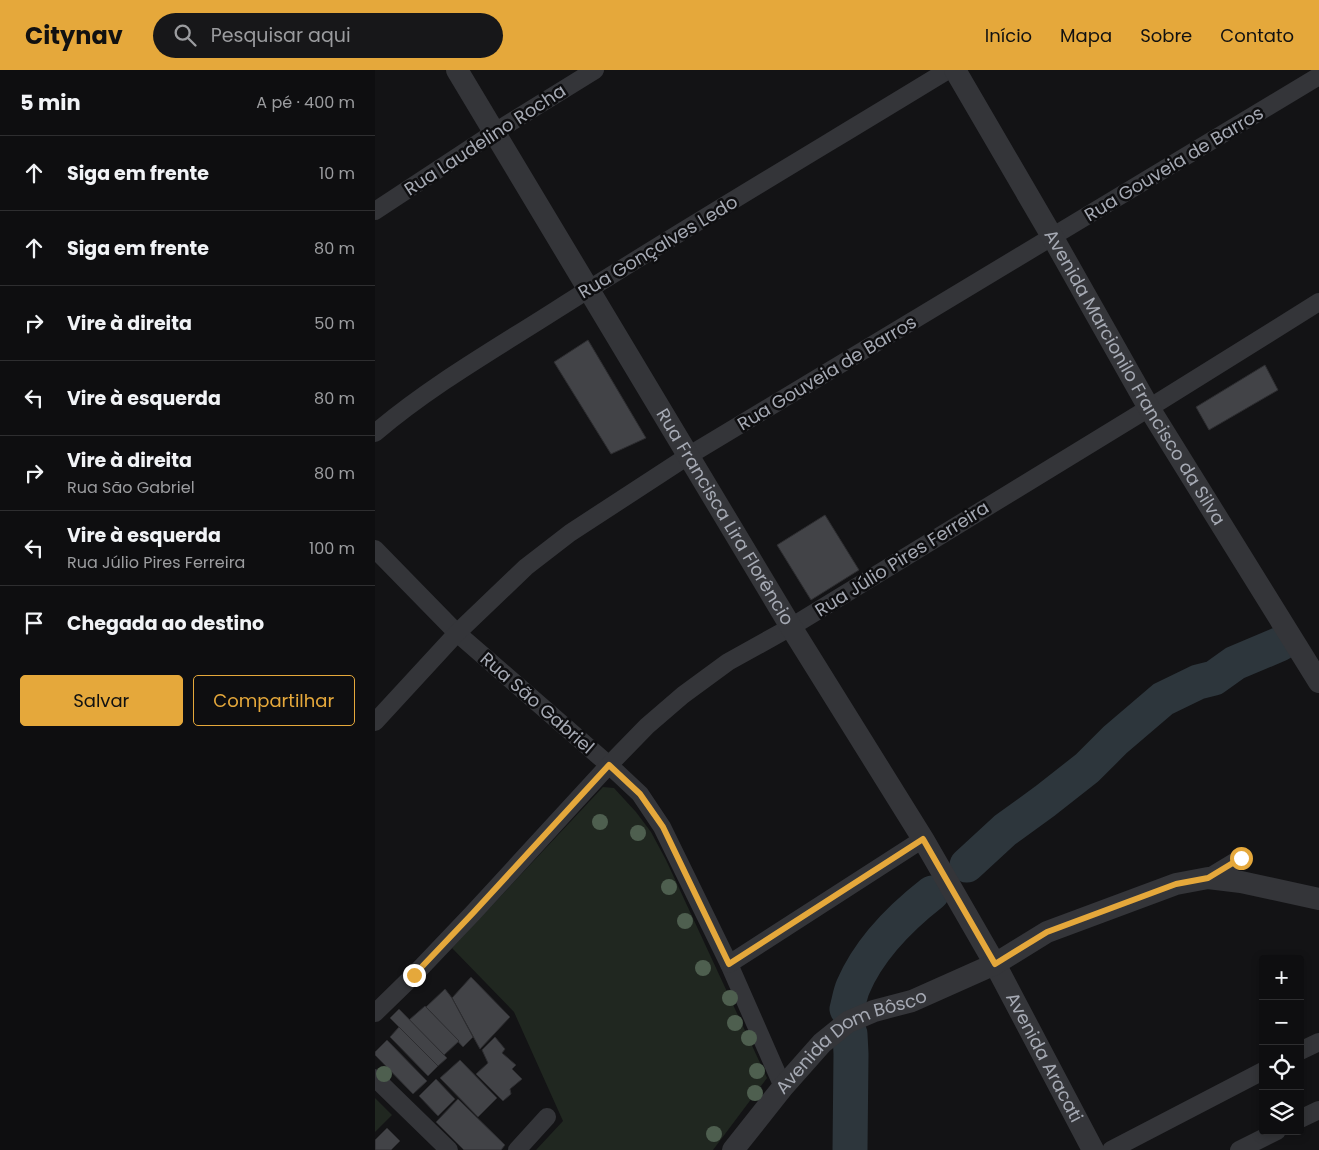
<!DOCTYPE html>
<html lang="pt">
<meta charset="utf-8">
<style>
body{margin:0;font-family:Poppins,sans-serif;background:#171719;color:#f1f3f6}
.controls{position:absolute;right:15px;bottom:15px;display:grid;overflow:hidden;border-radius:5px;box-shadow:0 2px 8px #0003}
.controls button{width:45px;height:45px;display:grid;place-items:center;padding:0;border:0;border-bottom:1px solid #2e2e30;background:#0e0e10;color:#f1f3f6;font:25px sans-serif}
.stop{position:absolute;width:15px;height:15px;margin:-11px;border:4px solid #e5a83b;border-radius:50%;background:#fff}
.stop.end{background:#e5a83b;border-color:#fff;box-shadow:0 1px 5px #0008}
.list{margin:0;padding:0;list-style:none}
h2{display:flex;justify-content:space-between;align-items:center;height:65px;margin:0;padding:0 20px;font-size:21px}
h2 small{font-size:16px;font-weight:400;color:#9b9c9f}
.list li{display:grid;grid-template-columns:32px 1fr auto;gap:15px;align-items:center;box-sizing:border-box;height:75px;padding:0 20px;border-top:1px solid #2e2e30}
.list b{display:block;font-size:19px;white-space:nowrap}
.list p{margin:0;font-size:16px;white-space:nowrap;color:#9b9c9f}
.list em{font-size:16px;font-style:normal;color:#9b9c9f}
.actions{display:flex;gap:10px;padding:15px 20px}
.actions a{flex:1;padding:11px 0;border:1px solid #e5a83b;border-radius:5px;text-align:center;font-size:18px;color:#e5a83b}
.actions .main{background:#e5a83b;color:#111}
.icon{flex:none;width:28px;height:28px;fill:none;stroke:currentColor;stroke-width:2;stroke-linecap:round;stroke-linejoin:round}
.map{position:relative;flex:none;width:944px;height:1080px;overflow:hidden}
header{display:flex;align-items:center;gap:30px;box-sizing:border-box;height:70px;padding:0 25px;background:#e5a83b;color:#111}
header strong{font-size:24px}
nav{display:flex;gap:28px;margin-inline-start:auto;font-size:18px}
.search{width:350px;height:45px;background:#171719;display:flex;align-items:center;gap:12px;box-sizing:border-box;padding:0 18px;border-radius:28px;color:#9b9c9f;font-size:19px}
main{display:flex}
aside{flex:1;background:#0e0e10}
.map>svg:first-child{display:block}
</style>
<header>
<strong>Citynav</strong>
<div class="search"><svg class="icon" aria-label="search" viewBox="0 0 24 24"><circle cx="10" cy="10" r="6"/><path d="M15 15l6 6"/></svg>Pesquisar aqui</div>
<nav><a>Início</a><a>Mapa</a><a>Sobre</a><a>Contato</a></nav>
</header>
<main>
<aside>
<h2>5 min<small>A pé · 400 m</small></h2>
<ul class="list">
<li><svg class="icon" aria-label="ahead" viewBox="0 0 24 24"><path d="M12 20V5M6 11l6-6 6 6"/></svg><div><b>Siga em frente</b></div><em>10 m</em></li>
<li><svg class="icon" aria-label="ahead" viewBox="0 0 24 24"><path d="M12 20V5M6 11l6-6 6 6"/></svg><div><b>Siga em frente</b></div><em>80 m</em></li>
<li><svg class="icon" aria-label="right" viewBox="0 0 24 24"><path d="M7 20v-9h11M14 6l5 5-5 5"/></svg><div><b>Vire à direita</b></div><em>50 m</em></li>
<li><svg class="icon" aria-label="left" viewBox="0 0 24 24"><path d="M17 20v-9H6M10 6l-5 5 5 5"/></svg><div><b>Vire à esquerda</b></div><em>80 m</em></li>
<li><svg class="icon" aria-label="right" viewBox="0 0 24 24"><path d="M7 20v-9h11M14 6l5 5-5 5"/></svg><div><b>Vire à direita</b><p>Rua São Gabriel</p></div><em>80 m</em></li>
<li><svg class="icon" aria-label="left" viewBox="0 0 24 24"><path d="M17 20v-9H6M10 6l-5 5 5 5"/></svg><div><b>Vire à esquerda</b><p>Rua Júlio Pires Ferreira</p></div><em>100 m</em></li>
<li><svg class="icon" aria-label="arrive" viewBox="0 0 24 24"><path d="M6 21V4h12l-3 4 3 4H6"/></svg><div><b>Chegada ao destino</b></div></li>
</ul>
<div class="actions"><a class="main">Salvar</a><a>Compartilhar</a></div>
</aside>
<div class="map">
<svg width="944" height="1080" viewBox="0 0 944 1080">
<rect width="100%" height="100%" fill="#131315"/>
<g fill="#202720">
<polygon points="228,717 239,718 261,742 276,762 291,790 392,1008 338,1080 161,1080 188,1051 139,942 77,878"/>
<polygon points="0,1028 17,1045 0,1062"/>
</g>
<g fill="none" stroke-linecap="round" stroke-linejoin="round">
<g stroke="#2d363c" stroke-width="35">
<polyline points="592,795 630,760 670,731 712,698 740,670 788,629 823,612 839,608 860,593 905,574"/>
<path d="M 472,939 C 474,932 475,924 478,917 C 494,879 525,848 557,823"/>
<polyline points="475,1080 476,984 475,964"/>
</g>
</g>
<g fill="#424347" stroke="#2d2d30">
<polygon points="213,270 271,368 236,384 179,292"/>
<polygon points="890,295 903,320 834,360 821,337"/>
<polygon points="450,445 484,500 436,530 402,475"/>
<polygon points="96,907 135,947 105,979 77,928"/>
<polygon points="70,919 77,928 98,967 88,977 51,937"/>
<polygon points="50,936 84,971 69,985 34,950"/>
<polygon points="24,939 72,988 63,996 15,948"/>
<polygon points="24,957 63,996 53,1006 15,967"/>
<polygon points="120,967 130,979 127,983 141,995 137,999 147,1009 135,1019 136,1024 128,1031 101,1004 113,993 107,980"/>
<polygon points="12,970 52,1011 38,1024 0,985 0,982"/>
<polygon points="85,990 122,1028 103,1047 65,1008"/>
<polygon points="61,1009 80,1029 63,1046 44,1026"/>
<polygon points="83,1029 130,1075 126,1080 89,1080 61,1052"/>
<polygon points="12,1058 25,1071 16,1080 0,1080 0,1070"/>
</g>
<g fill="none" stroke-linecap="round" stroke-linejoin="round">
<g stroke="#343539" stroke-width="18">
<polyline points="0,141 120,62 220,0"/>
<path d="M 0,363 C 55,316 120,279 181,240 C 310,158 442,80 573,0"/>
<polyline points="0,479 82,563 234,695 265,724 287,757 354,894 408,1017"/>
<polyline points="0,652 82,563 151,497 195,463 313,386 944,6"/>
<polyline points="833,808 866,788"/>
<polyline points="354,894 548,769"/>
<polyline points="0,943 39,905 98,843 234,695 272,656 308,625 353,592 416,557 774,338 944,232"/>
<polyline points="925,981 944,972"/>
<polyline points="0,1008 74,1080"/>
<polyline points="925,1049 944,1040"/>
<polyline points="142,1080 172,1047"/>
<polyline points="736,1080 888,1001"/>
<polyline points="864,1080 902,1061"/>
</g>
<g stroke="#343539" stroke-width="22">
<path id="s1" d="M 82,0 L 416,557 L 548,769 L 620,894 L 718,1080"/>
<path id="s2" d="M 580,0 L 678,168 L 774,338 L 944,612"/>
<path id="s3" d="M 358,1080 L 408,1017 L 447,973 L 473,952 L 499,941 L 537,931 L 620,894 L 672,862 L 801,814 L 833,808 L 866,812 L 944,829"/>
</g>
</g>
<g fill="#4e5f4f">
<circle cx="225" cy="752" r="8"/>
<circle cx="263" cy="763" r="8"/>
<circle cx="294" cy="817" r="8"/>
<circle cx="310" cy="851" r="8"/>
<circle cx="328" cy="898" r="8"/>
<circle cx="355" cy="928" r="8"/>
<circle cx="360" cy="953" r="8"/>
<circle cx="374" cy="968" r="8"/>
<circle cx="382" cy="1001" r="8"/>
<circle cx="9" cy="1004" r="8"/>
<circle cx="380" cy="1023" r="8"/>
<circle cx="339" cy="1064" r="8"/>
</g>
<g fill="none" stroke-linecap="round" stroke-linejoin="round">
<polyline stroke="#e5a83b" stroke-width="6" points="39,905 98,843 234,695 265,724 288,757 354,894 548,769 620,894 672,862 801,814 833,808 866,788"/>
</g>
<g text-anchor="middle" stroke-width="5" stroke-linejoin="round" paint-order="stroke">
<g font-size="18" fill="#a6aab4" stroke="#0e0e10">
<text transform="translate(110 70) rotate(-33)" y="6">Rua Laudelino Rocha</text>
<text transform="translate(799 94) rotate(-31)" y="6">Rua Gouveia de Barros</text>
<text transform="translate(283 177) rotate(-31)" y="6">Rua Gonçalves Ledo</text>
<text transform="translate(452 303) rotate(-31)" y="6">Rua Gouveia de Barros</text>
<text dy="6" stroke="none"><textPath href="#s2" startOffset="356">Avenida Marcionilo Francisco da Silva</textPath></text>
<text dy="6" stroke="none"><textPath href="#s1" startOffset="521">Rua Francisca Lira Florêncio</textPath></text>
<text transform="translate(527 489) rotate(-32)" y="6">Rua Júlio Pires Ferreira</text>
<text transform="translate(162 633) rotate(41)" y="6">Rua São Gabriel</text>
<text dy="6" stroke="none"><textPath href="#s3" startOffset="165">Avenida Dom Bôsco</textPath></text>
<text dy="6" stroke="none"><textPath href="#s1" startOffset="1149">Avenida Aracati</textPath></text>
</g>
</g>
</svg>
<div class="controls">
<button>+</button>
<button>−</button>
<button><svg class="icon" aria-label="locate" viewBox="0 0 24 24"><circle cx="12" cy="12" r="6"/><path d="M12 2v4M12 18v4M2 12h4M18 12h4"/></svg></button>
<button><svg class="icon" aria-label="layers" viewBox="0 0 24 24"><path d="M12 4l9 5-9 5-9-5zM3 14l9 5 9-5"/></svg></button>
</div>
<div class="stop" style="left:866px;top:788px"></div>
<div class="stop end" style="left:39px;top:905px"></div>
</div>
</main>
